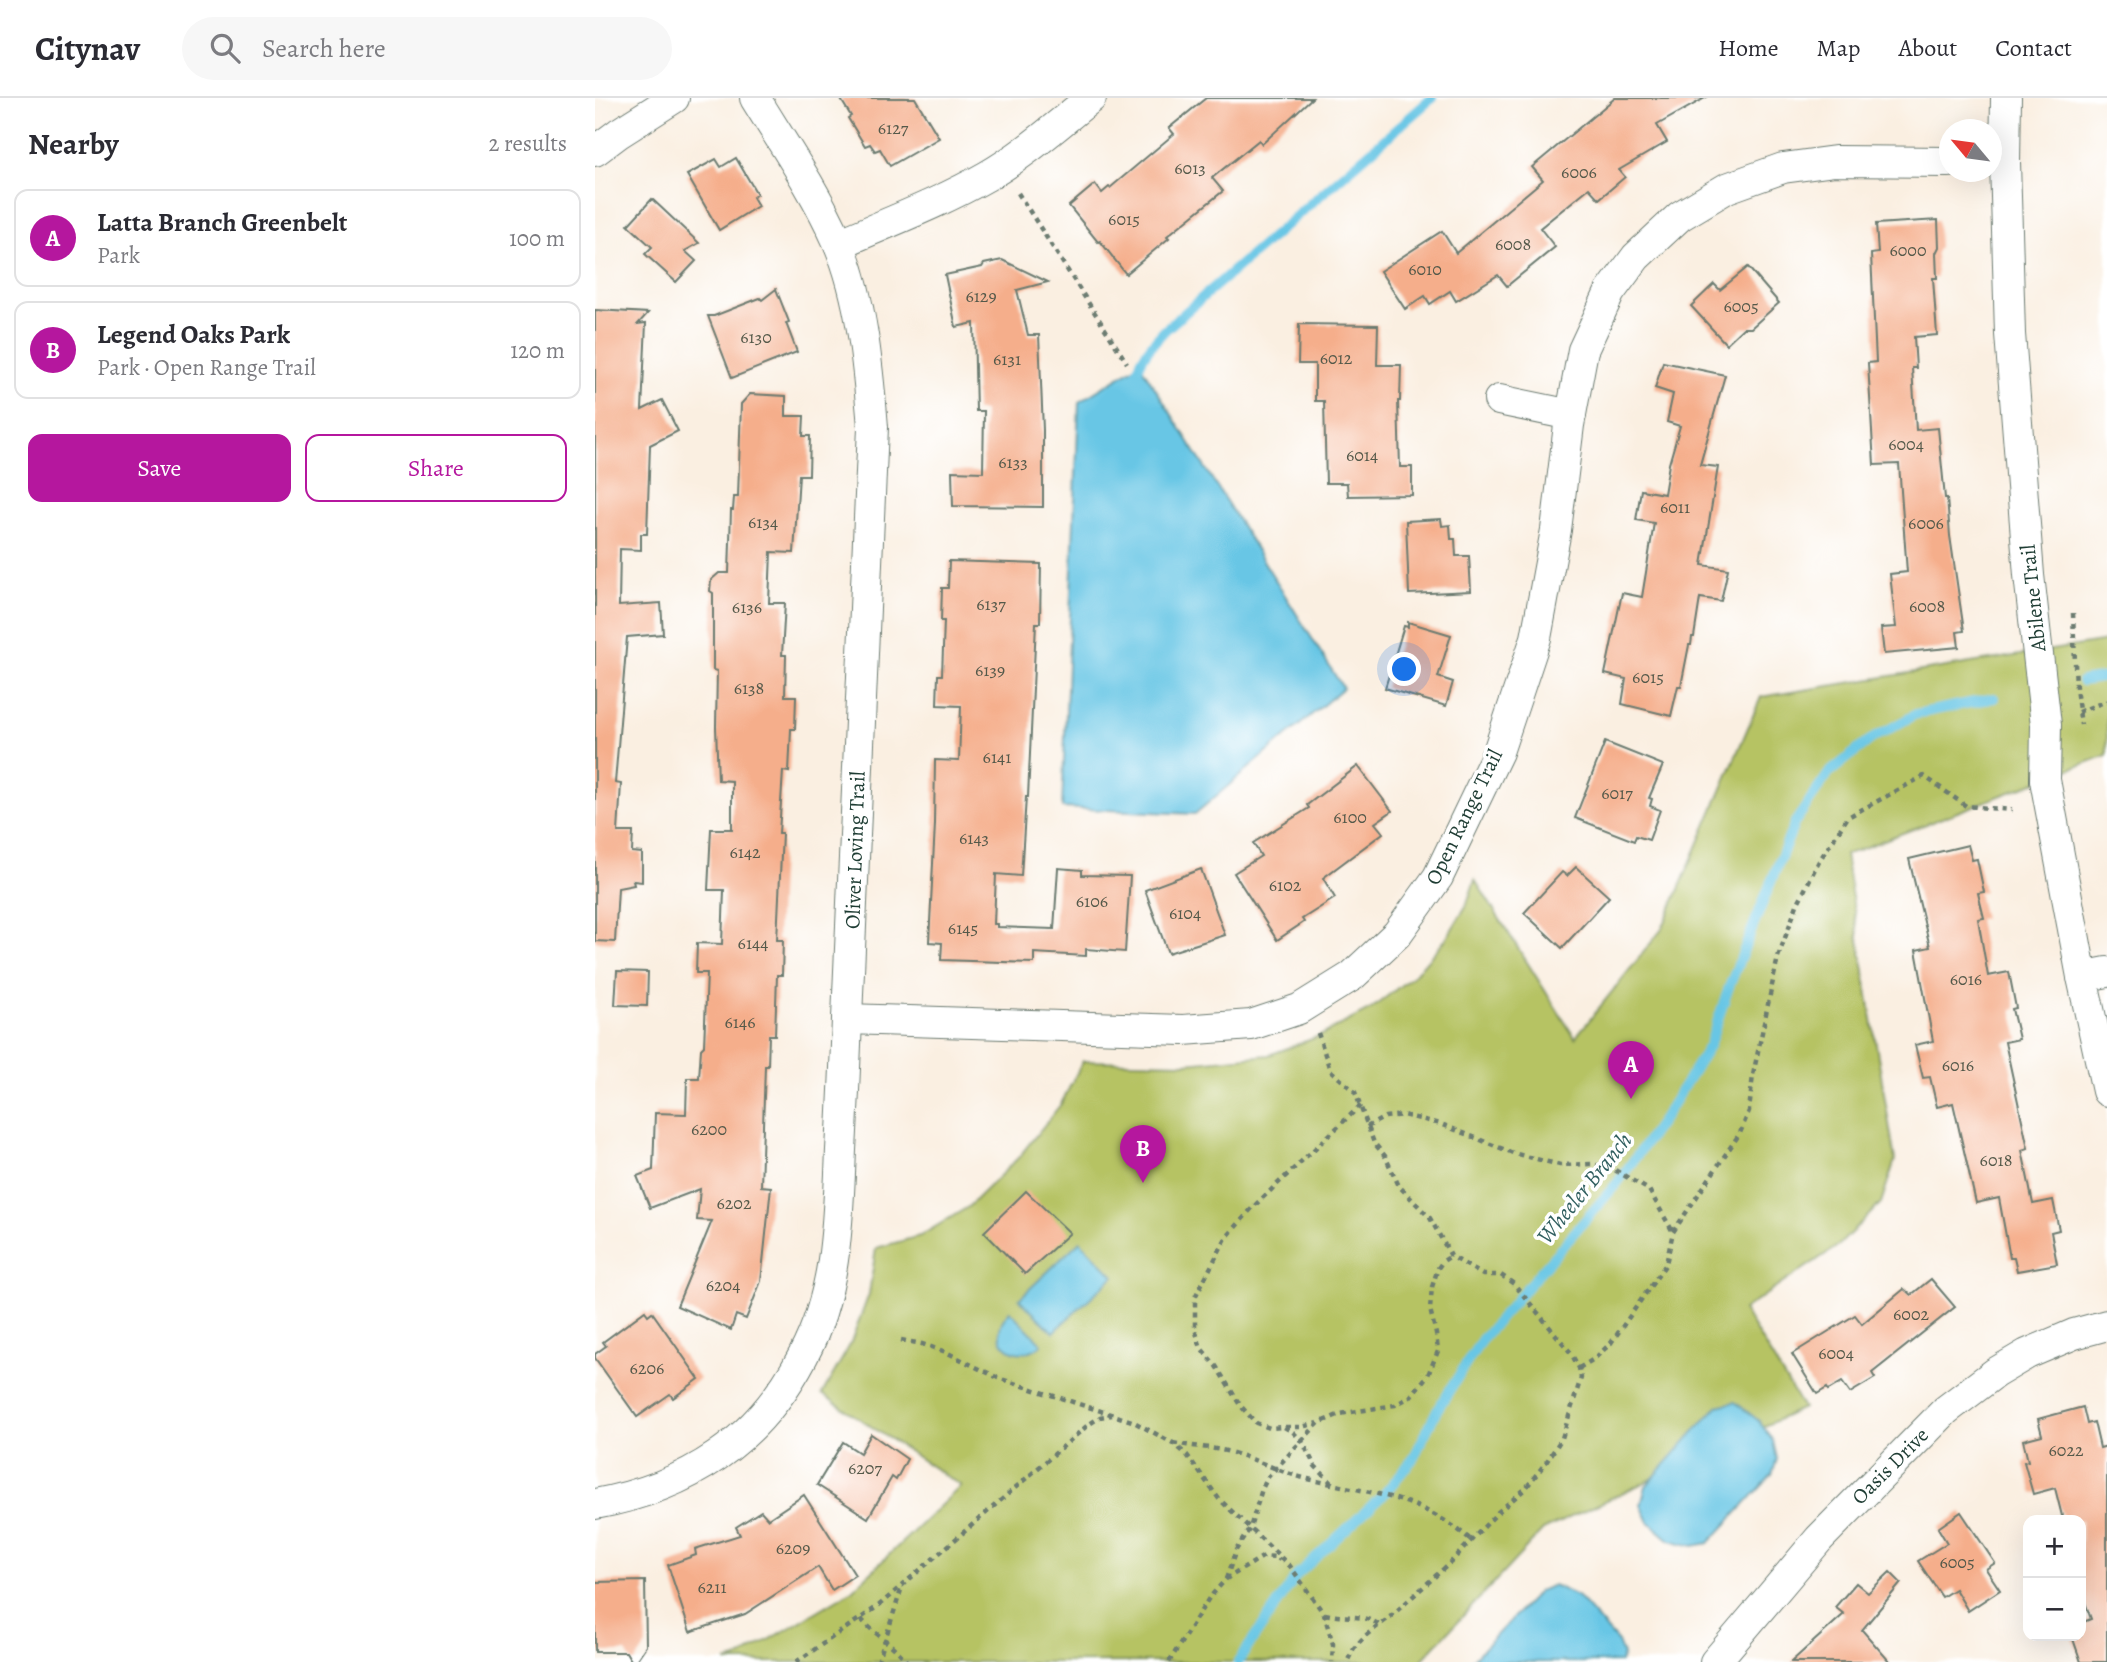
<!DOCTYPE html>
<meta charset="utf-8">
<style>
body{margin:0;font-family:Alegreya,serif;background:#f7f7f7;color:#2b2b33}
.controls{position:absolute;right:21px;bottom:21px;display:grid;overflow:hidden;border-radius:14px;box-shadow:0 7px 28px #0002}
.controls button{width:63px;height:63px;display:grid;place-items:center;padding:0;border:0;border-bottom:2px solid #e1e1e2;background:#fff;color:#2b2b33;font:35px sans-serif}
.compass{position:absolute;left:1344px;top:21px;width:63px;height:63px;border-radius:50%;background:#fff;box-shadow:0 7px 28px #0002;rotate:299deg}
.you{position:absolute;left:810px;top:572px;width:24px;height:24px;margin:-18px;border:5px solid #fff;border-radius:50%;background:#1a73e8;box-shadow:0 0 0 10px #1a73e833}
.badge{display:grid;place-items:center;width:46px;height:46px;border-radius:50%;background:#b5179e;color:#fff;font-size:23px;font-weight:700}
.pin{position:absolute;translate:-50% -58px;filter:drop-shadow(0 2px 4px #0008)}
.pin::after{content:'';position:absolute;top:37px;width:24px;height:21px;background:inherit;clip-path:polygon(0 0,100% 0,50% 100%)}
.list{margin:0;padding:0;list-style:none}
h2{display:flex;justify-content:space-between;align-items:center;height:91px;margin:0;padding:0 28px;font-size:30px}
h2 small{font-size:23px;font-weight:400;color:#7c7c81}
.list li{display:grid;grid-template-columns:46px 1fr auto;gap:21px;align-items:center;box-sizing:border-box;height:98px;margin:0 14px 14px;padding:0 14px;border:2px solid #e1e1e2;border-radius:14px}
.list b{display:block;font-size:26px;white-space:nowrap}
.list p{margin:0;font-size:23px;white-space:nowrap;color:#7c7c81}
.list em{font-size:23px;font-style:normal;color:#7c7c81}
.actions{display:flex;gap:14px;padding:21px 28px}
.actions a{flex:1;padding:16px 0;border:2px solid #b5179e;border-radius:14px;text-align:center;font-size:24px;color:#b5179e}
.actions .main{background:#b5179e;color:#fff}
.icon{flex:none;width:38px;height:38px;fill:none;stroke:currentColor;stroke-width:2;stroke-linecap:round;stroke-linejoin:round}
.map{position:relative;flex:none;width:1512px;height:1564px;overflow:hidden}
header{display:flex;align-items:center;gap:42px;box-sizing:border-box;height:98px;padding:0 35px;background:#fff;border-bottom:2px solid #e1e1e2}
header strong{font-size:33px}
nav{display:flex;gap:38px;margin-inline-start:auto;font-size:24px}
.search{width:490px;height:63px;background:#f7f7f7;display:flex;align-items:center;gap:18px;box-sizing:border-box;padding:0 24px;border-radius:38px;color:#7c7c81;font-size:26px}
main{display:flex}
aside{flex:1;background:#fff}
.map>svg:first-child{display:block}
</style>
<header>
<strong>Citynav</strong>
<div class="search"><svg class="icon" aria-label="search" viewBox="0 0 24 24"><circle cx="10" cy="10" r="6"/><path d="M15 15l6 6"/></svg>Search here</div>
<nav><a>Home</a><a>Map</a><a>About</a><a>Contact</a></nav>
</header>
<main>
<aside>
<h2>Nearby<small>2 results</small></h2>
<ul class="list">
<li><span class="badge">A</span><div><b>Latta Branch Greenbelt</b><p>Park</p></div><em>100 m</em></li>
<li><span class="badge">B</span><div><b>Legend Oaks Park</b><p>Park · Open Range Trail</p></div><em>120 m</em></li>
</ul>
<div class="actions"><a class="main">Save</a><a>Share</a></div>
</aside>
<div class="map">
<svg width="1512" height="1564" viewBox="0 0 1512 1564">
<rect width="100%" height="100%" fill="#fff"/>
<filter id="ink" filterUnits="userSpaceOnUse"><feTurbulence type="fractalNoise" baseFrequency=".0143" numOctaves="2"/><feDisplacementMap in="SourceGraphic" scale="14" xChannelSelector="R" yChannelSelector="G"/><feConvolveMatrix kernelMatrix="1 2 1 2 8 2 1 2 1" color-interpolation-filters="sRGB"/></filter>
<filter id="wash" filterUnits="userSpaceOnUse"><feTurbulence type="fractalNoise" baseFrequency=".00686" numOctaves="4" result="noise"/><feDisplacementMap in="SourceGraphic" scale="28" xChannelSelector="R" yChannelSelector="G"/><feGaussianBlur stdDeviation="1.57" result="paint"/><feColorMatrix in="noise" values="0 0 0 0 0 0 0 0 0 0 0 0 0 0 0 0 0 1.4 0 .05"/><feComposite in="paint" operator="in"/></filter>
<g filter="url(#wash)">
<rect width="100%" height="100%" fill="#faefe1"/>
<polygon fill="#b6c364" stroke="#6a804c" stroke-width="2" points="1512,543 1512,657 1250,757 1300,1062 1286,1105 1244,1147 1148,1212 1208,1310 948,1432 825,1564 131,1564 144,1560 256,1493 366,1388 227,1296 255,1247 274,1196 281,1150 325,1138 373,1109 423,1060 466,1006 488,963 591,965 674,957 725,938 776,911 819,877 851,841 871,808 880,782 980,940 1067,831 1166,599"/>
<g fill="#67c6e5" stroke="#43828c" stroke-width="2">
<polygon points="545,266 748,590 600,716 467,710 484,304"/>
<polygon points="485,1143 519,1178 458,1234 424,1201"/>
<path d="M 415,1213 L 447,1246 C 420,1270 388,1239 415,1213 Z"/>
<polygon points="1140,1304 1164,1323 1178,1343 1182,1361 1177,1377 1114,1445 1098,1448 1075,1442 1054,1424 1046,1407 1051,1388 1122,1308"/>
<polygon points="958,1487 982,1498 1023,1544 1028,1557 1025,1564 875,1564 944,1493"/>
</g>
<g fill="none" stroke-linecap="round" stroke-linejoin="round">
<g stroke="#67c6e5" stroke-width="10">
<path d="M 541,279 C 544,260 557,246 570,232 L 837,0"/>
<polyline points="1487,583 1512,579"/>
<polyline points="643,1564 702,1477 789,1396 818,1361 842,1312 887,1241 1023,1084 1070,1018 1114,948 1134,889 1200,724 1234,675 1275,642 1321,616 1399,600"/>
</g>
</g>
<g id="blocks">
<g fill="#f5ae8b">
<polygon points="245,0 320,0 344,40 295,68 285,51 280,53 275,46 270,48 253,20 256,18"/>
<polygon points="611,0 717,0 667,46 664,42 617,80 628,93 572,138 574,140 531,176 505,143 503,144 474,108 500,86 507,95 514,89 515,90 579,36 574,30"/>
<polygon points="1020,0 1110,0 1062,27 1072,44 1024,72 1030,79 1004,101 994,90 945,130 960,149 912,188 903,177 861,203 855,193 835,206 830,198 810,211 785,173 847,133 861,155 948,82 937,69"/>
<polygon points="141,60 162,96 158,99 163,108 124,132 92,77 121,61 126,69"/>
<polygon points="57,101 104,145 90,153 101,163 81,184 50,156 57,149 33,127"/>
<polygon points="1343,122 1344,149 1341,155 1342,180 1338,180 1342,237 1319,239 1321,270 1317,270 1321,332 1343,330 1350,400 1352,400 1355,438 1369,533 1362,534 1364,549 1289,556 1286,530 1301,529 1295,476 1312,474 1304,366 1279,367 1273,265 1281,264 1276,156 1283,155 1281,126"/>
<polygon points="407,162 453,184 422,192 433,237 444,237 448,332 448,409 358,408 357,373 388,374 389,313 381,313 379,225 361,229 350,177 387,169 389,166"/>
<polygon points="1153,169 1184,205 1156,230 1148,230 1131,246 1096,208 1119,186 1125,192"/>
<polygon points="181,191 194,224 191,225 202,254 137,280 113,218 119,218 165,200 167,202"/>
<polygon points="0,212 53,215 43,226 51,225 47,312 67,302 83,333 55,347 52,436 46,436 46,452 25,451 24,508 66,505 68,536 32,539 20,685 26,686 23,734 38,734 37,754 47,755 47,784 38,783 39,787 23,790 20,844 0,843"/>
<polygon points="704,226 783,227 782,267 806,267 805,303 803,303 805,369 817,369 817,397 753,398 752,385 731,385 729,303 720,303 720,266 703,266"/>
<polygon points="1068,264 1130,277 1105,367 1123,369 1107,467 1133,471 1126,503 1105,500 1099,539 1097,539 1096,547 1094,547 1086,588 1083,588 1076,618 1027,606 1031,581 1010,576 1027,495 1047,499 1059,425 1041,422 1046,392 1069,396 1074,366 1085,328 1072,324 1078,296 1060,290"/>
<polygon points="155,296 191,298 191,318 209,318 208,338 215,338 214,377 204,377 199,455 176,454 174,505 190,505 187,557 191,557 190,598 201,598 200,631 196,631 194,674 188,673 184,735 187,735 182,842 188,842 187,877 182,877 180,937 174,937 173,968 170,968 166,1088 176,1089 166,1183 151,1221 141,1217 136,1232 82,1208 117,1123 102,1122 105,1091 55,1110 42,1078 58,1072 60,1015 91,1016 92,980 104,980 106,951 109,948 112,875 101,875 102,845 127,846 129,792 113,792 116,731 137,731 137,683 123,682 121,629 122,573 118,572 118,495 115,493 116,482 124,475 134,475 136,412 138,412 139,399 143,399 146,306"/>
<polygon points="846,421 847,428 855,427 856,441 860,441 861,458 874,458 876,493 814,496 811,423"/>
<polygon points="354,463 446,466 445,525 441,525 433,699 431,699 426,778 401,776 399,826 402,826 402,829 459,831 463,770 487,772 487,777 535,778 530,854 491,851 491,858 439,855 439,865 346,862 347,845 334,844 340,726 339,726 340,662 364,663 366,608 342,607 343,577 347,577 349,523 346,523 347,490 353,490"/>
<polygon points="813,524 856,537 843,579 858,584 851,608 790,590 809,528 813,529"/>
<polygon points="1010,644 1068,667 1054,700 1057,701 1055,708 1065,712 1054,742 1041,738 1039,743 980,720"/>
<polygon points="763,668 797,713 780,725 788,735 728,780 740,800 707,821 709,824 682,842 639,775 666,758 658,745 714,710 712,707"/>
<polygon points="1373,747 1377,762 1382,761 1389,794 1383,795 1389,820 1383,821 1393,878 1414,874 1421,910 1417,911 1424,941 1410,944 1433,1050 1427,1052 1438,1106 1458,1102 1464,1132 1456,1134 1462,1166 1422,1173 1419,1160 1415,1160 1404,1100 1381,1105 1358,1005 1342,1009 1335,979 1328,980 1320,947 1338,943 1321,852 1335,849 1314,761"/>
<polygon points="981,769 1014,799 967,850 929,815 967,774 972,778"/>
<polygon points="606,771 630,837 573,855 550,792"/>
<polygon points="22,873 53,874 52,908 20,907"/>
<polygon points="431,1093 475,1135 430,1176 389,1134"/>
<polygon points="1336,1181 1360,1209 1277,1275 1280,1280 1255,1295 1247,1284 1233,1292 1232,1290 1222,1296 1197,1256 1260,1217 1267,1226 1309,1191 1316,1197"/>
<polygon points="50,1213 53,1217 57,1214 104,1281 78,1300 75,1296 42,1319 0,1260 0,1256 11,1248 8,1244"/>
<polygon points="1488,1309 1492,1326 1499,1324 1505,1350 1512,1348 1512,1564 1486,1564 1477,1538 1486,1538 1486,1525 1496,1521 1486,1493 1486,1422 1468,1422 1460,1390 1438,1396 1429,1364 1433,1363 1428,1342 1447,1337 1443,1321"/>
<polygon points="276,1336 312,1361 301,1382 297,1379 273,1420 222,1387 248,1344 265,1355"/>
<polygon points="209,1397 260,1477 237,1492 223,1469 150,1516 95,1534 73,1467 101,1457 100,1451 145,1437 141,1429 166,1413 173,1421"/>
<polygon points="1366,1414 1400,1465 1391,1471 1405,1492 1373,1513 1360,1491 1347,1499 1323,1463 1352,1445 1343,1430"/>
<polygon points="1295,1474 1306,1485 1267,1532 1295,1564 1196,1564 1249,1516 1240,1509 1261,1485 1273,1495"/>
<polygon points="50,1483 51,1548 40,1564 37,1564 31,1554 0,1554 0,1484"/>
</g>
</g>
</g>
<g filter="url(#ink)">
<use href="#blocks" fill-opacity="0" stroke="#6c7b71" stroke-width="2"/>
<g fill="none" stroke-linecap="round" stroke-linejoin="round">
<defs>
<g id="street">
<polyline points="1411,0 1410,64 1415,236 1434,477 1451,627 1450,682 1487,879 1512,993"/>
<polyline points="0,53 24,35 79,0"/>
<path d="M 244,146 C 294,124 345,105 392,78 C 429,57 462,27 496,0"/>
<polyline points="904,302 976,317"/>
<polyline points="1487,879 1512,874"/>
<polyline points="252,921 588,932 656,927 704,911 757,878 802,836 843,779 903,654 941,540 961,432 974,327 988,252 1015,194 1041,159 1085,118 1132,90 1188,70 1240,63 1354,64"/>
<path d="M 0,1406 C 93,1389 163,1344 208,1258 C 242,1194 243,1123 246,1052 C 249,1000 251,948 253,896 C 262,707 270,518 278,329 C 273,269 267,200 243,144 C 221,94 189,47 160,0"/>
<polyline points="1120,1564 1224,1441 1351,1312 1400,1275 1432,1256 1479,1236 1512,1227"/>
</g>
</defs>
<use href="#street" stroke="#6c7b71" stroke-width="32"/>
<g stroke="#6c7b71" stroke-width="4.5" stroke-dasharray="5 5" stroke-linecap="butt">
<polyline points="423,95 532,265"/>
<polyline points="1478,515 1481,590 1486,627"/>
<polyline points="1483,614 1512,603"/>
<polyline points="723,935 735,972 760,994 779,1045 790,1058 804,1088 835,1120 856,1158 888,1177 906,1177 919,1186 976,1255 984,1270 986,1280 967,1340 952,1363 930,1391 903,1414 856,1464 795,1519 770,1538 759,1550 752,1564"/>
<polyline points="772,1029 790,1019 808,1017 846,1026 918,1055 965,1067 997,1066 1018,1071 1054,1092 1078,1134"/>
<polyline points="306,1242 327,1246 351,1254 403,1280 537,1323 578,1345 592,1357 624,1401 695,1468 729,1516 738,1546 737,1564"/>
<polyline points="984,1270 999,1261 1016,1245 1046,1202 1071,1166 1078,1134 1145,1035 1154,1013 1158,977 1183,859 1202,807 1224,763 1253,719 1329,678 1371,708 1417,712"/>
<polyline points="690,1329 706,1329 723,1325"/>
<path d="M 578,1345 C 594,1348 611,1349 626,1352 C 656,1358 683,1374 713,1381 C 775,1395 825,1398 876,1442"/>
<polyline points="737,1385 720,1368 707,1343 698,1334 689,1329 675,1330 661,1325 645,1307 621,1268 606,1250 600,1231 600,1199 631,1140 658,1109 766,1007"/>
<polyline points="631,1481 641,1452 655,1430 667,1391 673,1379 711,1338 724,1325 745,1316 800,1307 815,1299 833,1277 843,1253 841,1236 835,1211 837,1189 843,1170 848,1163 856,1158"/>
<path d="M 730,1516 C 749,1521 769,1515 784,1527"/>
<path d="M 266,1521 C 280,1537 299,1546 312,1564"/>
<polyline points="201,1564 282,1509 493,1327 505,1319 517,1317"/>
<polyline points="283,1564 306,1492"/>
<polyline points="574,1564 614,1500 631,1481 669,1458 681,1459 685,1462"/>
</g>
<use href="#street" stroke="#fff" stroke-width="30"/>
</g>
</g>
<g text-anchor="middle" stroke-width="7" stroke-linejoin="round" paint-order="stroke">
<g font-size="18" fill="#54594a">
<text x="298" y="36">6127</text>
<text x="595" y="76">6013</text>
<text x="984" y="80">6006</text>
<text x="529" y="127">6015</text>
<text x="918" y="152">6008</text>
<text x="1313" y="158">6000</text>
<text x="830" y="177">6010</text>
<text x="386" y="204">6129</text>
<text x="1146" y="214">6005</text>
<text x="161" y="245">6130</text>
<text x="741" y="266">6012</text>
<text x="412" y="267">6131</text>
<text x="1311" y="352">6004</text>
<text x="767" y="363">6014</text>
<text x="418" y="370">6133</text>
<text x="1080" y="415">6011</text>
<text x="168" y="430">6134</text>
<text x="1331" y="431">6006</text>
<text x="396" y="512">6137</text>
<text x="1332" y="514">6008</text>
<text x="152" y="515">6136</text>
<text x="395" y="578">6139</text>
<text x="1053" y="585">6015</text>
<text x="154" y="596">6138</text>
<text x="402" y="665">6141</text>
<text x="1022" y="701">6017</text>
<text x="755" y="725">6100</text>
<text x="379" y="746">6143</text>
<text x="150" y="760">6142</text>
<text x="690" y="793">6102</text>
<text x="497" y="809">6106</text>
<text x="590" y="821">6104</text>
<text x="368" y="836">6145</text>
<text x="158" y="851">6144</text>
<text x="1371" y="887">6016</text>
<text x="145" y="930">6146</text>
<text x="1363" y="973">6016</text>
<text x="114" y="1037">6200</text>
<text x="1401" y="1068">6018</text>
<text x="139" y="1111">6202</text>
<text x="128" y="1193">6204</text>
<text x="1316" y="1222">6002</text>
<text x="1241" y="1261">6004</text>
<text x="52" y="1276">6206</text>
<text x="1471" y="1358">6022</text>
<text x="270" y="1376">6207</text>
<text x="198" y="1456">6209</text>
<text x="1362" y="1470">6005</text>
<text x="117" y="1495">6211</text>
</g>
<g font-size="21" fill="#1f3d34" stroke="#fff">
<text transform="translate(1438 500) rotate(-96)" y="7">Abilene Trail</text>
<text transform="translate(869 719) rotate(-64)" y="7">Open Range Trail</text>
<text transform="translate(260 752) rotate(-88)" y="7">Oliver Loving Trail</text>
<text transform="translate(1295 1368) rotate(-45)" y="7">Oasis Drive</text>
</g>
<g font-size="23" font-style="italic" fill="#315f60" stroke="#fff">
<text transform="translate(989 1090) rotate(-51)" y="8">Wheeler Branch</text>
</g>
</g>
</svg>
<div class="controls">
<button>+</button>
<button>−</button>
</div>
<svg class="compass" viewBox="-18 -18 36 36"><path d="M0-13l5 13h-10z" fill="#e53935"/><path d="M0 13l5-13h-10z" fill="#7c7c81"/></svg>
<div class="you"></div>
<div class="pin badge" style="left:1036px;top:1001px">A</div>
<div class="pin badge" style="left:548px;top:1085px">B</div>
</div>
</main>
